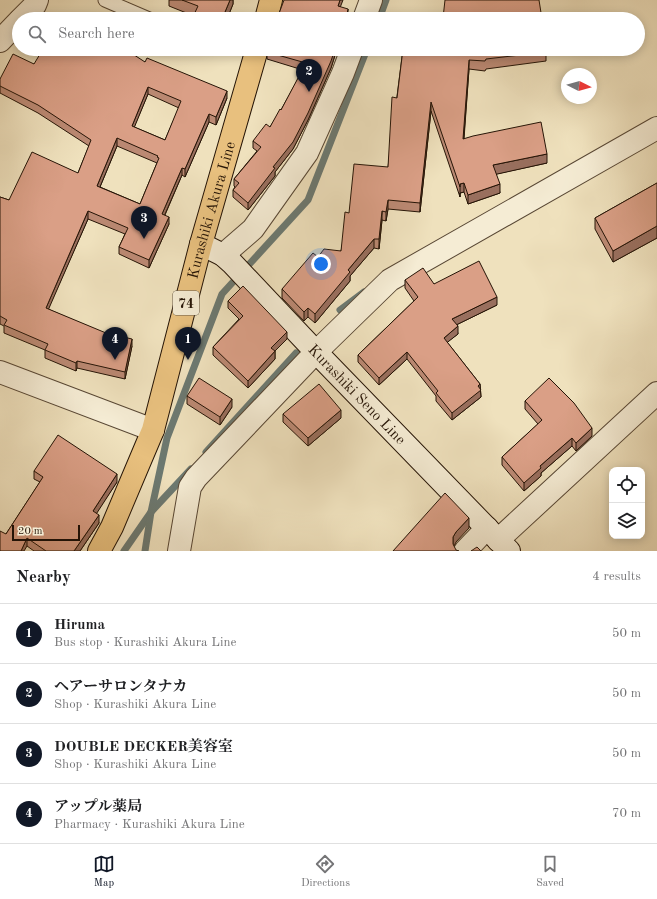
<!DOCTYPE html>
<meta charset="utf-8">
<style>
body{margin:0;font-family:"Old Standard TT","Noto Serif JP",serif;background:#f6f6f6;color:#202124}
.controls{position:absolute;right:12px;bottom:12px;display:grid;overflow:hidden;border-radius:8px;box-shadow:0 2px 10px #0003}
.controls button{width:36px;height:36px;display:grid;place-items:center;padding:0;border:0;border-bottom:1px solid #e0e0e0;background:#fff;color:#202124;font:20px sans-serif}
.compass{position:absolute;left:561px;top:68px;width:36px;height:36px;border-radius:50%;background:#fff;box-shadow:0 2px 10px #0003;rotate:96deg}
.scale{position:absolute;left:12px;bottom:10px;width:68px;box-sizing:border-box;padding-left:4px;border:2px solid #251406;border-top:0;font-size:11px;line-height:14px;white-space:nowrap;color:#251406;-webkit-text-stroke:3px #f5ecd4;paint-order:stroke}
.you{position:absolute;left:321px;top:264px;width:14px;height:14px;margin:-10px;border:3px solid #fff;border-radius:50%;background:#1a73e8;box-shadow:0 0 0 6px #1a73e833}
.badge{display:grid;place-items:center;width:26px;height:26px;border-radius:50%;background:#111827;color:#fff;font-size:13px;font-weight:700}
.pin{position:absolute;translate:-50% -33px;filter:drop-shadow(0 1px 2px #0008)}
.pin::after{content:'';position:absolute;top:21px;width:14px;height:12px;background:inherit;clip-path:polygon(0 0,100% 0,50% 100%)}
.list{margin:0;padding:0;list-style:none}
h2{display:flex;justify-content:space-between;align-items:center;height:52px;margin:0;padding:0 16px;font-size:17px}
h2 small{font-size:13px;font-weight:400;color:#757577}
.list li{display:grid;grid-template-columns:26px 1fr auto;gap:12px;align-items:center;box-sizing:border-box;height:60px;padding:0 16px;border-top:1px solid #e0e0e0}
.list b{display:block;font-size:15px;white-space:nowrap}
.list p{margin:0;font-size:13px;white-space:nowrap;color:#757577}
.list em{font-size:13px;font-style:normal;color:#757577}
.icon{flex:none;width:22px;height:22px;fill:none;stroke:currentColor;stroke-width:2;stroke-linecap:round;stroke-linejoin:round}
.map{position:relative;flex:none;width:657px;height:551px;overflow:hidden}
.search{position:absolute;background:#fff;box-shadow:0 2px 10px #0003;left:12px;right:12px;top:12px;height:44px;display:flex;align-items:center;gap:10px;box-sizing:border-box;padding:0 14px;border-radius:22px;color:#757577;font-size:15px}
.sheet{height:292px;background:#fff}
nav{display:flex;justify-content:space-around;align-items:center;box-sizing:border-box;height:56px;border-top:1px solid #e0e0e0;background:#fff;font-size:11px;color:#757577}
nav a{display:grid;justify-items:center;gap:2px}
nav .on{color:#111827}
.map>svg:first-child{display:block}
</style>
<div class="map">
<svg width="657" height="551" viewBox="0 0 657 551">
<rect width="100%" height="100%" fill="#efe1bd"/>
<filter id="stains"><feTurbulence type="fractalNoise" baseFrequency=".005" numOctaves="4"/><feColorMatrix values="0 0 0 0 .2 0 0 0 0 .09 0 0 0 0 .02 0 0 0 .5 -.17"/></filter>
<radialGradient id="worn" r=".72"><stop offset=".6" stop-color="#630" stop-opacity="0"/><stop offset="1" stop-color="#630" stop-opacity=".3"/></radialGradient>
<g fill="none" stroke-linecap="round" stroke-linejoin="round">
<g stroke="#6c7971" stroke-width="7">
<polyline points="379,19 386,0"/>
<polyline points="340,310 364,292"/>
<polyline points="206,452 296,353"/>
<polyline points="124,551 151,512 191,469"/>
<polyline points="145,551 151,512 167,438 222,294 308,200 367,49"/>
</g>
<defs>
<polyline id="service" points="105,0 149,19"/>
<g id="minor">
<polyline points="21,19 35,5 37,0"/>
<polyline points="364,19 371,0"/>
<polyline points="0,41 19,21"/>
<polyline points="223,255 253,229 307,153 343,73 352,49"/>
<polyline points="0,372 153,430"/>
<polyline points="498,540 657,393"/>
<polyline points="179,551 190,487 196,478 316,352 390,280 657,128"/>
<polyline points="465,551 487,528"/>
</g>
<g id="secondary">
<path id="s1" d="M 201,244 L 223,255 L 232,263 L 316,352 L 509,551"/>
</g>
<g id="primary">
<polyline points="266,19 271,0"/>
<path id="s2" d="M 99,551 L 112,527 L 153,430 L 201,244 L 257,49"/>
</g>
</defs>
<use href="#service" stroke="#584734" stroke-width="15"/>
<use href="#minor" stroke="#584734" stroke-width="24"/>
<use href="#secondary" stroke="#251406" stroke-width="24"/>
<use href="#primary" stroke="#251406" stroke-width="24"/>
<use href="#service" stroke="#f5ecd4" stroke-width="13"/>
<use href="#minor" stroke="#f5ecd4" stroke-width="22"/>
<use href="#secondary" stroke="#f5ecd4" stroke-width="22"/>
<use href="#primary" stroke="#e8c07e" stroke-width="22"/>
</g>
<g fill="#bb8973" stroke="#251406" fill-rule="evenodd">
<polygon points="169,0 233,0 233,4 229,14 233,19 194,16 169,6"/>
<polygon points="213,49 224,49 222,53"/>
<polygon points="268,49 339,49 337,52 336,52 331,68 308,120 293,149 275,172 275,176 248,210 233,197 233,190 235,187 234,186 234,179 257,151 253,148 253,141 270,127 281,110 303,70 267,59 267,52"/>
<polygon points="403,49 546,52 546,61 486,69 485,71 469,69 464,139 547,163 496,174 500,193 468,204 464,192 460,193 460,197 431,111 420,212 388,209 386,221 382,220 379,249 374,248 350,276 350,281 315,323 308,317 304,321 282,298 282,289 318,257 341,251 349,213 388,167"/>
<path d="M 145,62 L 227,98 L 216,125 L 209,122 L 185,177 L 182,175 L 165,215 L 169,224 L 149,268 L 119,254 L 119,247 L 125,234 L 88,219 L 48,309 L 132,346 L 125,379 L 77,368 L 76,371 L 45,358 L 45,350 L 4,333 L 4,326 L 0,324 L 0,197 L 9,200 L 78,173 L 89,146 L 38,113 L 0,93 L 0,79 L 34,64 ZM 148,94 L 179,108 L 165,140 L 134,127 ZM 117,146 L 157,163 L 140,204 L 100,187 Z"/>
<polygon points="657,183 657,238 613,262 595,229 595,218"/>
<polygon points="405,280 434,284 497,305 456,325 458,334 447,342 480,384 481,397 452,420 436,401 436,396 407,359 379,385 358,362 358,355 414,301 405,288"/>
<polygon points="228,301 287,339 275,351 275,359 248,388 213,355 213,347 239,319 228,308"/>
<polygon points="187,396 232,407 220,425 187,404"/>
<polygon points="525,401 592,436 576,451 572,446 541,473 541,476 524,491 502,465 502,457 538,424 525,409"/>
<polygon points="283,414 341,418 308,446 283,422"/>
<polygon points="34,471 117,482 96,513 99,523 80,551 34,551 27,546 6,534 40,482 34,479"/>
</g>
<g fill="#996f5e" stroke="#251406">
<polygon points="230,0 233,0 233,4 227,19 225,12"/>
<polygon points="340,0 343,0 338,13 338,6"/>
<polygon points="348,9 348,19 346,19"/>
<polygon points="335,49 336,49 336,52 331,68 308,120 293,149 275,172 275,176 248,210 248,203 273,167"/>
<polygon points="469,60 469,69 463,148 463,139"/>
<polygon points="148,87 148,94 132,133 132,126"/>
<polygon points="227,91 227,98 216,125 216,117"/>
<polygon points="431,102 431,111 420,212 420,203"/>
<polygon points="209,114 209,122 185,177 185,169"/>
<polygon points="117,138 117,146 97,194 97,186"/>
<polygon points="547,154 547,163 493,175 493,165"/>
<polygon points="182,168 182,175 162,221 162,214"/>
<polygon points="464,183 464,192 460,193 460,197 460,184"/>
<polygon points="500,184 500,193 468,204 468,195"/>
<polygon points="388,200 388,209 386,221 386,212"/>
<polygon points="88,211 88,219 46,315 46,308"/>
<polygon points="382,211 382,220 379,249 379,239"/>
<polygon points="169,217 169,224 149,268 149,260"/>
<polygon points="657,226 657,238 613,262 613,251"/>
<polygon points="374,239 374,248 350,276 350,281 315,323 315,314 348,270"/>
<polygon points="497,297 497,305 452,327 452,319"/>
<polygon points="308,308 308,317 304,321 304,312"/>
<polygon points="458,326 458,334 444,345 444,338"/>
<polygon points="287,332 287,339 271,355 271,348"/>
<polygon points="132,339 132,346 125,379 125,372"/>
<polygon points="275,351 275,359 248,388 248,381"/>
<polygon points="407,352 407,359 379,385 379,378"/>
<polygon points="77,361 77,368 76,371 76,363"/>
<polygon points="480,384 481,397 452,420 452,413"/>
<polygon points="232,399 232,407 220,425 220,417"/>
<polygon points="341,410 341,418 308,446 308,438"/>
<polygon points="592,428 592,436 576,451 576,443"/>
<polygon points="572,438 572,446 541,473 541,476 524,491 524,483 540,466"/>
<polygon points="117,474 117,482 93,519 93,511"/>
<polygon points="99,515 99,523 80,551 74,551"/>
<polygon points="469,518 469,528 456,542 453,548 453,537 456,532"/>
<polygon points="27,538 27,546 24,551 21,551"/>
</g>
<g fill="#da9f86" stroke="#251406" fill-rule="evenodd">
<polygon points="182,0 230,0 225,12 233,16 232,19 192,19 198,6"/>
<polygon points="284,0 340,0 338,6 348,9 346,19 277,19"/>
<polygon points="445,0 539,0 542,19 406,19 406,14 443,18"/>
<path d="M 43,49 L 125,49 L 145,62 L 147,58 L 227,91 L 216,117 L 209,114 L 185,169 L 182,168 L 162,214 L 169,217 L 149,260 L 119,247 L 128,228 L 88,211 L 46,308 L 106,333 L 132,339 L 125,372 L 77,361 L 76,363 L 45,350 L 48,344 L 4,325 L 7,320 L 0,316 L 0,197 L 9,200 L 32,152 L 78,173 L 91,140 L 38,105 L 0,86 L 0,79 L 13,54 L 34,64 ZM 148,87 L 181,101 L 165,140 L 132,126 ZM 117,138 L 158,156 L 157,157 L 159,158 L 140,204 L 97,186 Z"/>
<polygon points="268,49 335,49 331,61 308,113 293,142 273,167 275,168 248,203 233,190 239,183 234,179 261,147 253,141 266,124 270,127 280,109 281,110 306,63 267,52"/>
<polygon points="403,49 546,49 546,52 486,59 485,61 469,60 463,139 473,136 541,122 547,154 493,165 500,184 468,195 464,183 460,184 460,187 431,102 420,203 388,200 386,212 382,211 379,239 374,239 348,270 350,272 315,314 308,308 304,312 282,289 313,253 318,257 324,249 341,251 345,212 349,213 354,164 388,167 392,97 397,98"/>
<polygon points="657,183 657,226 613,251 595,218"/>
<polygon points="479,261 497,297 452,319 458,326 444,338 480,384 478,386 481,390 452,413 436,393 438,391 407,352 379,378 358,355 418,297 405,280 423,268 434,284"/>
<polygon points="243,286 287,332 271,348 275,351 248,381 213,347 243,316 228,301"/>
<polygon points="199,378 232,399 220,417 187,396"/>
<polygon points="549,378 574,403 592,428 576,443 572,438 540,466 541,468 524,483 502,457 542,420 525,401"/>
<polygon points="319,384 341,410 308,438 283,414"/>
<polygon points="58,435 117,474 93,511 99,515 74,551 46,551 27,538 21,551 0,551 0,531 6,534 43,477 34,471"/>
<polygon points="445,493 469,518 456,532 453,537 453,544 456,550 459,551 393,551"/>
<polygon points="477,547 481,551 471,551"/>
</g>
<g text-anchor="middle" stroke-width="3" stroke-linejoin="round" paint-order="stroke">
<rect fill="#f5ecd4" stroke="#635544" stroke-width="1" x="173" y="291" width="26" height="24" rx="3"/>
<g font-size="14" font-weight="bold" fill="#251406">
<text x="186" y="308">74</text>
</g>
<g font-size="15" fill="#251406" stroke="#f5ecd4">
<text dy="5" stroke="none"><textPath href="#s2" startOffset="360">Kurashiki Akura Line</textPath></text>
<text dy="5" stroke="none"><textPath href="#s1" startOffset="218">Kurashiki Seno Line</textPath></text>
</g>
</g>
<rect width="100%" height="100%" filter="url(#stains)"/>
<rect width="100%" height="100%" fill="url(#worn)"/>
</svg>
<div class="controls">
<button><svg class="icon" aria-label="locate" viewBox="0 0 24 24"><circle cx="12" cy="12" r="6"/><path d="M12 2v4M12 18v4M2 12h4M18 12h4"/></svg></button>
<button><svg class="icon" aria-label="layers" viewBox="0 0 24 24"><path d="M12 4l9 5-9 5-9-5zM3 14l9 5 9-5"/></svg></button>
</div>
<svg class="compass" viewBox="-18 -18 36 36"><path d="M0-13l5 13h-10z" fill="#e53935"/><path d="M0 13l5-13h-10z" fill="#757577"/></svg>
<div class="scale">20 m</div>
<div class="you"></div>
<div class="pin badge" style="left:188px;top:360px">1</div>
<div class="pin badge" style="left:309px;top:92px">2</div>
<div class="pin badge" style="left:144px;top:239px">3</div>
<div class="pin badge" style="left:115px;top:360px">4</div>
<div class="search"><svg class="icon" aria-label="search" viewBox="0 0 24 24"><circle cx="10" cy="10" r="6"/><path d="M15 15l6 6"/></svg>Search here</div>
</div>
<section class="sheet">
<h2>Nearby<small>4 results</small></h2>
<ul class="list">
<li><span class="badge">1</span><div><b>Hiruma</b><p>Bus stop · Kurashiki Akura Line</p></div><em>50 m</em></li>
<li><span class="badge">2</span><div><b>ヘアーサロンタナカ</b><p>Shop · Kurashiki Akura Line</p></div><em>50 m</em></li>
<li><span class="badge">3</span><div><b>DOUBLE DECKER美容室</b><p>Shop · Kurashiki Akura Line</p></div><em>50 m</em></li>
<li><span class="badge">4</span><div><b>アップル薬局</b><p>Pharmacy · Kurashiki Akura Line</p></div><em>70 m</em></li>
</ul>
</section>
<nav>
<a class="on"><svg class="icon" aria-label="map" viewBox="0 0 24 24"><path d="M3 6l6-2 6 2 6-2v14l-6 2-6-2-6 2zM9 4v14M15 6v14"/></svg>Map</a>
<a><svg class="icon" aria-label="directions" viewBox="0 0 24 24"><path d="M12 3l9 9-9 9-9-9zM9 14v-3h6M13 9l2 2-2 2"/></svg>Directions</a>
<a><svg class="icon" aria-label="saved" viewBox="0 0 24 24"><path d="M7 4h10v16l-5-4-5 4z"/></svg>Saved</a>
</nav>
